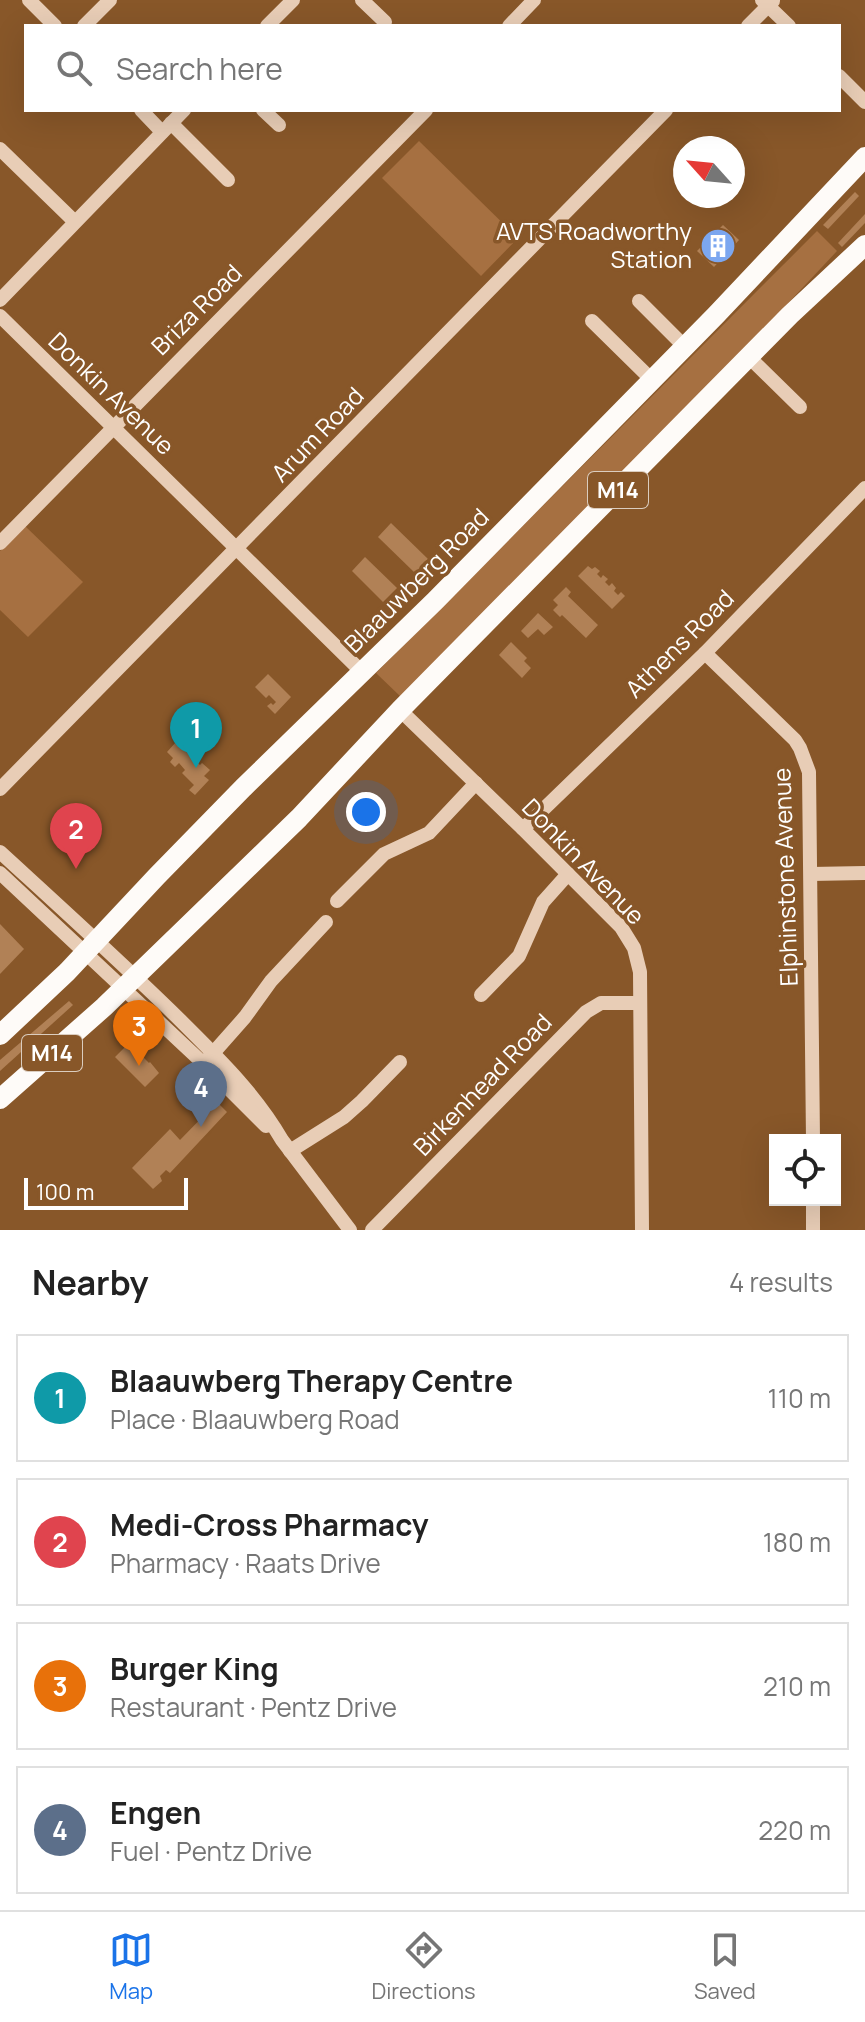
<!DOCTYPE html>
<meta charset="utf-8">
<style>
body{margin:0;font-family:Manrope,sans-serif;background:#f2f2f2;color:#222}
.controls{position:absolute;right:24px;bottom:24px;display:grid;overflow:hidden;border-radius:0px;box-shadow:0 8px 32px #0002}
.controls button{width:72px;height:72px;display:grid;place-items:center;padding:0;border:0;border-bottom:2px solid #e0e0e0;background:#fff;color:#222;font:40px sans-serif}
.compass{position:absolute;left:673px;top:136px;width:72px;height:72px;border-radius:50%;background:#fff;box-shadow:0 8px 32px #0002;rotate:297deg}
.scale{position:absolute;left:24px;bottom:20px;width:164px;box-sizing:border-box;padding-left:8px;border:4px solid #fff;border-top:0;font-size:22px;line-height:28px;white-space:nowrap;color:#fff;-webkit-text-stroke:6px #885729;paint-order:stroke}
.you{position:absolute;left:366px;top:812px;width:28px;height:28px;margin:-20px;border:6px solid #fff;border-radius:50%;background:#1a73e8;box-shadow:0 0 0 12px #1a73e833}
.badge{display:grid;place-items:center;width:52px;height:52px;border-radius:50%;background:#1a73e8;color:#fff;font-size:26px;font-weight:700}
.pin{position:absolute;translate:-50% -66px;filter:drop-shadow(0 2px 4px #0008)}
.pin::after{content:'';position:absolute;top:42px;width:28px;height:24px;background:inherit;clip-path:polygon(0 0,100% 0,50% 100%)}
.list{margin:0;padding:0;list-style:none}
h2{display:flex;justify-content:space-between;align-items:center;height:104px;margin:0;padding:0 32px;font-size:34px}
h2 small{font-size:26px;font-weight:400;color:#767676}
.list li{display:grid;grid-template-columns:52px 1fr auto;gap:24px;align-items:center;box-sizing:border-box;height:128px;margin:0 16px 16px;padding:0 16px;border:2px solid #e0e0e0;border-radius:0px}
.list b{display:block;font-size:30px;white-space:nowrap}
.list p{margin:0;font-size:26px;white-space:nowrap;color:#767676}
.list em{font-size:26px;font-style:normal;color:#767676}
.icon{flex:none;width:44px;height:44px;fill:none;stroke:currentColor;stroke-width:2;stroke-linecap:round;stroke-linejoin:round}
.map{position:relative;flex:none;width:865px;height:1230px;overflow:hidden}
.search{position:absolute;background:#fff;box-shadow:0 8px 32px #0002;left:24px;right:24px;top:24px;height:88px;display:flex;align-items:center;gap:20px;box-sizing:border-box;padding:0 28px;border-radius:0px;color:#767676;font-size:30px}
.sheet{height:680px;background:#fff}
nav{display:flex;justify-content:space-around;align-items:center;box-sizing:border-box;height:112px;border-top:2px solid #e0e0e0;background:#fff;font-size:22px;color:#767676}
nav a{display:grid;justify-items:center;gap:4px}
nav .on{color:#1a73e8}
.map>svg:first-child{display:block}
</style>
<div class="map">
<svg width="865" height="1230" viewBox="0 0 865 1230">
<rect width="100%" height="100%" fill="#885729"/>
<g fill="#a67041">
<polygon points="419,141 518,238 481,276 382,178"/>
<polygon points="817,231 837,251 761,332 401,697 376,673"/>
<polygon points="25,526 83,582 28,637 0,610 0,551"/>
</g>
<g fill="#b18156">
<polygon points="855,192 859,196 828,229 823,225"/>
<polygon points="865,214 865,223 842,247 838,243"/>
<polygon points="723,225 739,240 714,267 697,251"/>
<polygon points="391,523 428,559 415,573 378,537"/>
<polygon points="365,557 397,588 383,602 352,571"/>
<polygon points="588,566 592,569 595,567 600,571 597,574 601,578 603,575 608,579 605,582 609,586 612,583 616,588 614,591 618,595 621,592 625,596 612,609 578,576"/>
<polygon points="566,587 571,592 568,596 598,625 586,638 562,615 560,617 553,610 558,605 553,600"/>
<polygon points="538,613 553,627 544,635 538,629 528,638 521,631"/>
<polygon points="511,642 527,658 524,661 531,668 522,678 499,655"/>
<polygon points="268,674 291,697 275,714 267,706 271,703 273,705 276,702 269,695 266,698 255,687"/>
<polygon points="176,742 200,765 202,763 210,770 204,776 209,780 195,795 189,790 194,785 182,773 185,770 179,763 175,767 170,762 173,758 167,752"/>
<polygon points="0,924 24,949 0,974"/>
<polygon points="69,1001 73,1005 0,1071 0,1060"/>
<polygon points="129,1043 149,1063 150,1062 159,1073 145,1087 115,1057"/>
<polygon points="217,1102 227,1112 170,1173 166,1170 160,1176 162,1181 153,1189 132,1168 170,1129 180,1140"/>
</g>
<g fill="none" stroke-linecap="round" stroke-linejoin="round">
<g stroke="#e8cdb6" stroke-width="14">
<polyline points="29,0 55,26"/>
<polyline points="362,0 385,22"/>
<polyline points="762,0 789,26"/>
<polyline points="84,26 110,0"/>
<polyline points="267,26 293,0"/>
<polyline points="509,26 534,0"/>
<polyline points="748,26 773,1"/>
<polyline points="839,76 865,102"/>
<polyline points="141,110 162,132"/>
<polyline points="263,110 279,125"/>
<polyline points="171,123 228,180"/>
<polyline points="0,149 74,221"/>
<polyline points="0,300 184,110"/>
<polyline points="639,301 685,347"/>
<polyline points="0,316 363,673"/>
<polyline points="592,321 652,380"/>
<polyline points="749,357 800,407"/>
<polyline points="0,543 426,110"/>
<polyline points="705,653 795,740 800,748 809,772 813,1140"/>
<polyline points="400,710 523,829 621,927 634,948 640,972 642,1230"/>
<polyline points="0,789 666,110"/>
<polyline points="523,829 705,653 865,488"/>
<path d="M 0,852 C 60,907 121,962 179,1019 C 217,1057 255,1093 282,1140 L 350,1230"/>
<polyline points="0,873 204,1064 266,1126"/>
<polyline points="811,874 865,873"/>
<polyline points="337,901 384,854 429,833 476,783"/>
<polyline points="481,995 519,956 543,902 568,874"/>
<polyline points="207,1060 245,1017 271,981 326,922"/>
<polyline points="290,1151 344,1117 362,1101 400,1062"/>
<polyline points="813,1200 813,1230"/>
<polyline points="372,1230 586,1012 601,1003 640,1003"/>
</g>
<g stroke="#fefbf8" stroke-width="20">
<polyline points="0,1035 67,972 157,876 243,788 435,601 716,315 865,157"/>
<polyline points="0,1099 104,1007 299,818 400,710 790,315 865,245"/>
</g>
</g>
<defs>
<symbol id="building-disc" viewBox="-11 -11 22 22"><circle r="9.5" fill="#7ca7f0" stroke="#885729"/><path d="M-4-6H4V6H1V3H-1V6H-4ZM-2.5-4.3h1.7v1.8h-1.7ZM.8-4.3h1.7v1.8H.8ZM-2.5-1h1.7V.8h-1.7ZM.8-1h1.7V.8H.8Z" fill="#fff"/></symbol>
</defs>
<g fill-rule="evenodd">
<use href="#building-disc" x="698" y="226" width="40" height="40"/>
</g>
<g text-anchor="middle" stroke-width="7" stroke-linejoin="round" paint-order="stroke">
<g fill="#885729" stroke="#dbcdbf" stroke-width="2">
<rect x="588" y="472" width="60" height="36" rx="6"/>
<rect x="22" y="1035" width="60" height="36" rx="6"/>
</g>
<g font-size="22" font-weight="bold" fill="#fff">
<text x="618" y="498">M14</text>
<text x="52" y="1061">M14</text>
</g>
<g font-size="24" fill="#fff" stroke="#885729" text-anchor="end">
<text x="692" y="240">AVTS Roadworthy<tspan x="692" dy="28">Station</tspan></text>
</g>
<g font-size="24" fill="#fff" stroke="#885729">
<text transform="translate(197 310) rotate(-45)" y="8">Briza Road</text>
<text transform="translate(111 394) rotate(44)" y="8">Donkin Avenue</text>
<text transform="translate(318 435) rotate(-46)" y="8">Arum Road</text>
<text transform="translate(417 581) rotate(-45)" y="8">Blaauwberg Road</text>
<text transform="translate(680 644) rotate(-45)" y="8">Athens Road</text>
<text transform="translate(583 862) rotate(46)" y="8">Donkin Avenue</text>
<text transform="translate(786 877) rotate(-92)" y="8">Elphinstone Avenue</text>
<text transform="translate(483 1085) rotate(-46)" y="8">Birkenhead Road</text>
</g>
</g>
</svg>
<div class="controls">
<button><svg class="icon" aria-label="locate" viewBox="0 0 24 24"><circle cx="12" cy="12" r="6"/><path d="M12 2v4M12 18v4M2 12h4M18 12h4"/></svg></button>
</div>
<svg class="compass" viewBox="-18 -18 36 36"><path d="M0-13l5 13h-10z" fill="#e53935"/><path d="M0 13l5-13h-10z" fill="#767676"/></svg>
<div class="scale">100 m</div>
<div class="you"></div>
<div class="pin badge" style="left:196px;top:768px;background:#0f9aa8">1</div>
<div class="pin badge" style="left:76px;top:869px;background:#e0444e">2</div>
<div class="pin badge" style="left:139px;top:1066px;background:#e8710a">3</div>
<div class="pin badge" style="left:201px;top:1127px;background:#5c6f8a">4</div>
<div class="search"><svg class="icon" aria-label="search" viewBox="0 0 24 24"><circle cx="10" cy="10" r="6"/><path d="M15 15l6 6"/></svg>Search here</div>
</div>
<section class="sheet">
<h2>Nearby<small>4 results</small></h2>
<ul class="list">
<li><span class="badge" style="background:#0f9aa8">1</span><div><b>Blaauwberg Therapy Centre</b><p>Place · Blaauwberg Road</p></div><em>110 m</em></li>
<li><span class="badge" style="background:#e0444e">2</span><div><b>Medi-Cross Pharmacy</b><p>Pharmacy · Raats Drive</p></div><em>180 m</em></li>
<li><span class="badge" style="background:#e8710a">3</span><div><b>Burger King</b><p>Restaurant · Pentz Drive</p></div><em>210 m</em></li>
<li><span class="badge" style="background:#5c6f8a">4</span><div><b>Engen</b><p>Fuel · Pentz Drive</p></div><em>220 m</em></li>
</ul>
</section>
<nav>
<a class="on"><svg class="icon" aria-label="map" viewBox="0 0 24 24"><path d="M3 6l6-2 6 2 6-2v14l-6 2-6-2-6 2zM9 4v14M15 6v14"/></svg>Map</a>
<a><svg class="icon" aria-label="directions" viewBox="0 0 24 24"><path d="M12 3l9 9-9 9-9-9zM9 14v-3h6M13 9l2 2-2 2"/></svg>Directions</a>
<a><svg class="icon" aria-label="saved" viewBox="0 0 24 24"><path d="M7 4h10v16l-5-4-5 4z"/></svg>Saved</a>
</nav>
